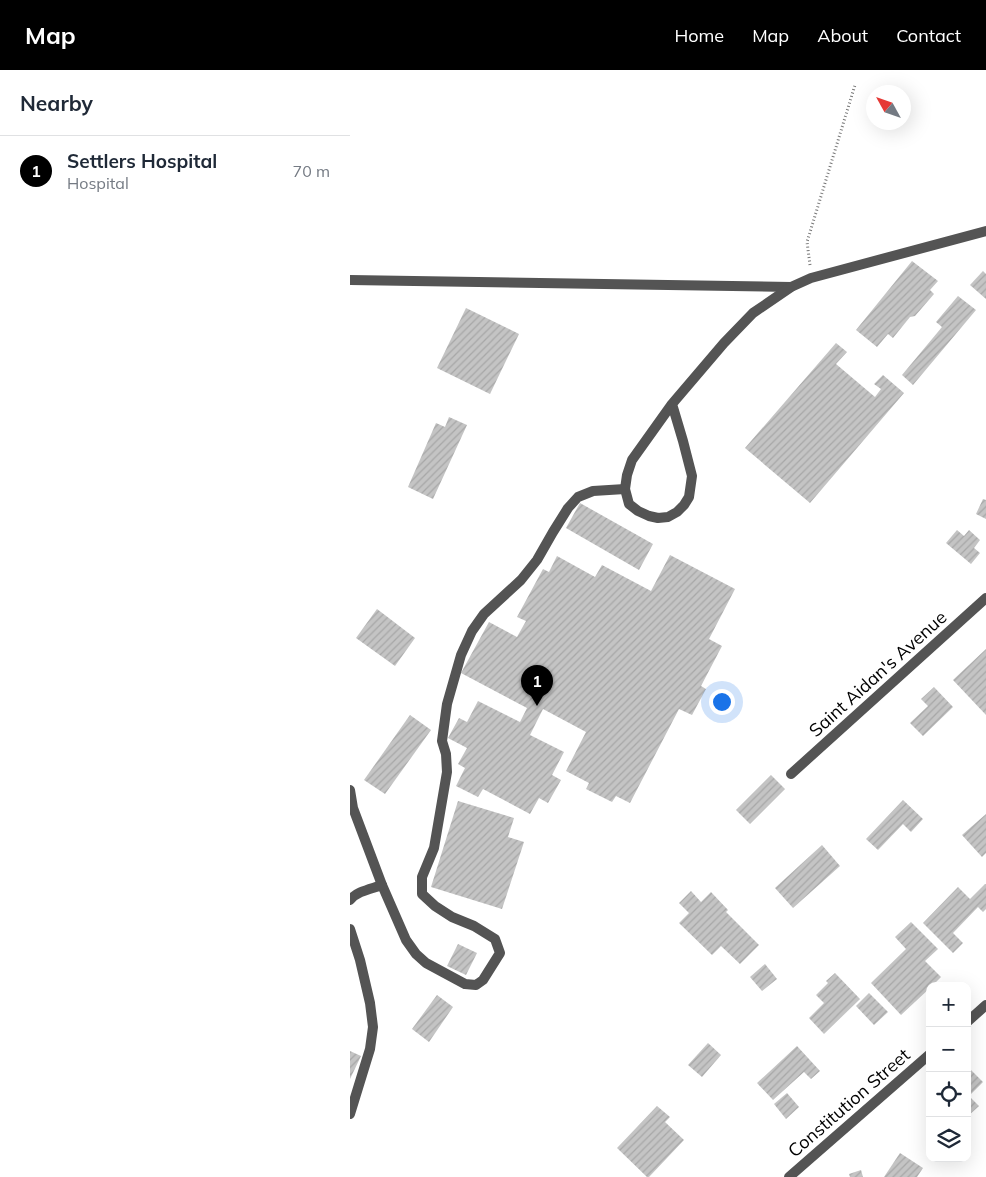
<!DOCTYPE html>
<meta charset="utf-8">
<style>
body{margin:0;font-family:Mulish,sans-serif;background:#f2f2f3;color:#1f2937}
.controls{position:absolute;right:15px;bottom:15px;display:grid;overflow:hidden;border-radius:10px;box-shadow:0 5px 20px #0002}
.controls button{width:45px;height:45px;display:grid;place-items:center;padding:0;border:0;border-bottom:1px solid #e0e1e3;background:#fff;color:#1f2937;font:25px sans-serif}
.compass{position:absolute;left:516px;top:15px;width:45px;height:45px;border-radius:50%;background:#fff;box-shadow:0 5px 20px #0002;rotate:310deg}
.you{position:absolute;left:371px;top:631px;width:18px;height:18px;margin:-12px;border:4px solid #fff;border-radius:50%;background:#1a73e8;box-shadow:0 0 0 8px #1a73e833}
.badge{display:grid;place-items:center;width:32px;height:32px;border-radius:50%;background:#000;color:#fff;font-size:16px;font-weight:700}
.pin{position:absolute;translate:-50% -41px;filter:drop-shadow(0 1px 2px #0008)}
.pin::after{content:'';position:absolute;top:26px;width:18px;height:15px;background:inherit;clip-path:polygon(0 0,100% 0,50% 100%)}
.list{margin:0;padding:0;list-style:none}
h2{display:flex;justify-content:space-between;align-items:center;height:65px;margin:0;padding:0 20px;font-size:21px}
h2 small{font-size:16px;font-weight:400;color:#747a83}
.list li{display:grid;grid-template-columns:32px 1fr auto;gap:15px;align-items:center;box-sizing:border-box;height:70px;padding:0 20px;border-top:1px solid #e0e1e3}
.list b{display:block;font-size:19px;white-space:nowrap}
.list p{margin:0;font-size:16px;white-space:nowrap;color:#747a83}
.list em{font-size:16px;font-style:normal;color:#747a83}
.icon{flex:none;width:28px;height:28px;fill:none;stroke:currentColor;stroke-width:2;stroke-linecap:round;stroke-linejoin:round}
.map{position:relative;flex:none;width:636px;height:1107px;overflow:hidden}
header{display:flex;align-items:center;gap:30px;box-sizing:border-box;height:70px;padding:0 25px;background:#000;color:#fff}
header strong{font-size:24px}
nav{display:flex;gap:28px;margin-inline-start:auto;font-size:18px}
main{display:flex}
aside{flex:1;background:#fff}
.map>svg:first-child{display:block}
</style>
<header>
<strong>Map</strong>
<nav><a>Home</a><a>Map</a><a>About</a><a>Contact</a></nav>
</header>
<main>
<aside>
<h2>Nearby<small></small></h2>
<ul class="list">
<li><span class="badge">1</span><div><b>Settlers Hospital</b><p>Hospital</p></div><em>70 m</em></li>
</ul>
</aside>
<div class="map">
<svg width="636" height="1107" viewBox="0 0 636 1107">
<defs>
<pattern id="building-hatch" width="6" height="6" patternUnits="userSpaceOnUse" patternTransform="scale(1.25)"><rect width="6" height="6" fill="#c4c4c4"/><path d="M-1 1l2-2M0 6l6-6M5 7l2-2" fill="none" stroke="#a7a7a7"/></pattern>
</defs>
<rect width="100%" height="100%" fill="#fff"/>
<g fill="url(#building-hatch)">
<polygon points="562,191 588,211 580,220 584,224 565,246 560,247 543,268 538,264 527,277 506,260"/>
<polygon points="633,201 636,204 636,229 620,215"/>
<polygon points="608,226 626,240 563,315 552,305 592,257 586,252"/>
<polygon points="116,238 169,264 140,324 87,298"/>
<polygon points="486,273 497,282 486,294 525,327 531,319 524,314 533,305 554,323 460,433 395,378"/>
<polygon points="99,347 117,355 83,429 58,417 86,353 95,357"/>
<polygon points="633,429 636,430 636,449 626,444"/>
<polygon points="230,433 303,474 289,500 216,458"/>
<polygon points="607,460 614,466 619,460 630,470 624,478 630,483 621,494 596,473"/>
<polygon points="320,485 385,519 359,569 372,576 351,616 356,619 342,645 329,639 280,733 266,726 262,732 236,719 239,713 216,701 236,662 193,639 180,665 214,682 202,705 211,710 198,733 189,728 180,744 133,719 128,727 106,716 115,698 108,694 117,678 98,668 109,648 117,652 128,631 170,652 177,638 111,603 139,552 167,567 176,551 167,547 193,499 199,502 207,486 245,507 252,495 301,521"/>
<polygon points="27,539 65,568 45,596 6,568"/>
<polygon points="636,579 636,645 603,610"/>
<polygon points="584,617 603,637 573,666 560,653 578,636 571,629"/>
<polygon points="60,645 81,660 35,724 14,710"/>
<polygon points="421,705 435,719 400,754 386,740"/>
<polygon points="553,730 573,749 561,762 553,754 528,780 516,769"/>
<polygon points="108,731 164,748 158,767 174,772 152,839 81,817"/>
<polygon points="636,744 636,783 632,787 612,765"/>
<polygon points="472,775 490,796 443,838 425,818"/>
<polygon points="635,814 636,814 636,839 633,842 628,837 603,863 613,873 603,883 573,853 608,817 620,829"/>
<polygon points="341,821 351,832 361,822 378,840 376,842 409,875 390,894 371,876 362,885 329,853 339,843 329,833"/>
<polygon points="561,852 588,879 575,891 591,907 582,916 580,916 580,918 551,945 521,913 556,879 545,867"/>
<polygon points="108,874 127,883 116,905 97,896"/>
<polygon points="415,894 427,909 412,921 400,907"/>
<polygon points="485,903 510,929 474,964 459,948 474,933 466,925 478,913 476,911"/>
<polygon points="519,923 538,942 524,955 506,936"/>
<polygon points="87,925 103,937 79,972 62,959"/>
<polygon points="358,973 371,985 352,1007 338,995"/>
<polygon points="447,976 470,1001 461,1009 454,1002 423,1030 407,1013"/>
<polygon points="0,981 11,986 0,1009"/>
<polygon points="619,998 633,1012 619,1026 629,1036 617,1047 617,1000"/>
<polygon points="437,1023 449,1037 436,1049 424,1034"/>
<polygon points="307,1036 320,1047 315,1052 334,1070 299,1107 297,1107 267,1078"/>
<polygon points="550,1083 573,1098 567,1107 534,1107"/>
<polygon points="511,1100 513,1107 500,1107 499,1104"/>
</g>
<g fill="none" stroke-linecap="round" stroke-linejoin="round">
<polyline stroke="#767676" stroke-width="3" stroke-dasharray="1 2.5" stroke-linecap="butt" points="460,195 457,172 505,15"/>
<g stroke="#545454" stroke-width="10">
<polyline points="0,210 441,217"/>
<polyline points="322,334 333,371 342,406 339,427 334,435 327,442 318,447 308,448 299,446 288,441 279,434 275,419 277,405 282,390 322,334 374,273 403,243 441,217 461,208 636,161"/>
<polyline points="0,720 3,738 32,815 56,870 66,884 76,893 115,914 126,915 133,910 150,883 145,869 124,856 102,847 85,836 72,824 72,807 84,778 97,702 96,684 92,671 97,634 111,585 122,561 134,544 171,510 187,490 203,462 218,438 228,427 243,421 275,419"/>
<path d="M 0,830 C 7,821 21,819 32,815"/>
<polyline points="0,859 10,890 20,933 23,957 20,979 0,1044"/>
</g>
<g stroke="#545454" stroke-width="10">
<polyline points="441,704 636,528"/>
<polyline points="617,952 636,935"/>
<polyline points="439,1107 580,984"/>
</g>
</g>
<g text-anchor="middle" stroke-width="4" stroke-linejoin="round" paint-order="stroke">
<g font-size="18" fill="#000" stroke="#fff">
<text transform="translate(528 604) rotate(-42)" y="6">Saint Aidan's Avenue</text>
<text transform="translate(499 1033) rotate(-41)" y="6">Constitution Street</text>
</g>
</g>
</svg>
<div class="controls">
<button>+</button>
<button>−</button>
<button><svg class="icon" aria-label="locate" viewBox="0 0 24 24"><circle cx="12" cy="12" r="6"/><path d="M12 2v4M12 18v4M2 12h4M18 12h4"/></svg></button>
<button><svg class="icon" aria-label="layers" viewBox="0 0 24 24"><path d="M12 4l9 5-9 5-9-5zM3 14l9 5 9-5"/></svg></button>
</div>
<svg class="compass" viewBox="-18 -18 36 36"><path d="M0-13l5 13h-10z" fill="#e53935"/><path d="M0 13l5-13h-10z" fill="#747a83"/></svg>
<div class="you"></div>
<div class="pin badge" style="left:187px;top:636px">1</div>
</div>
</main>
